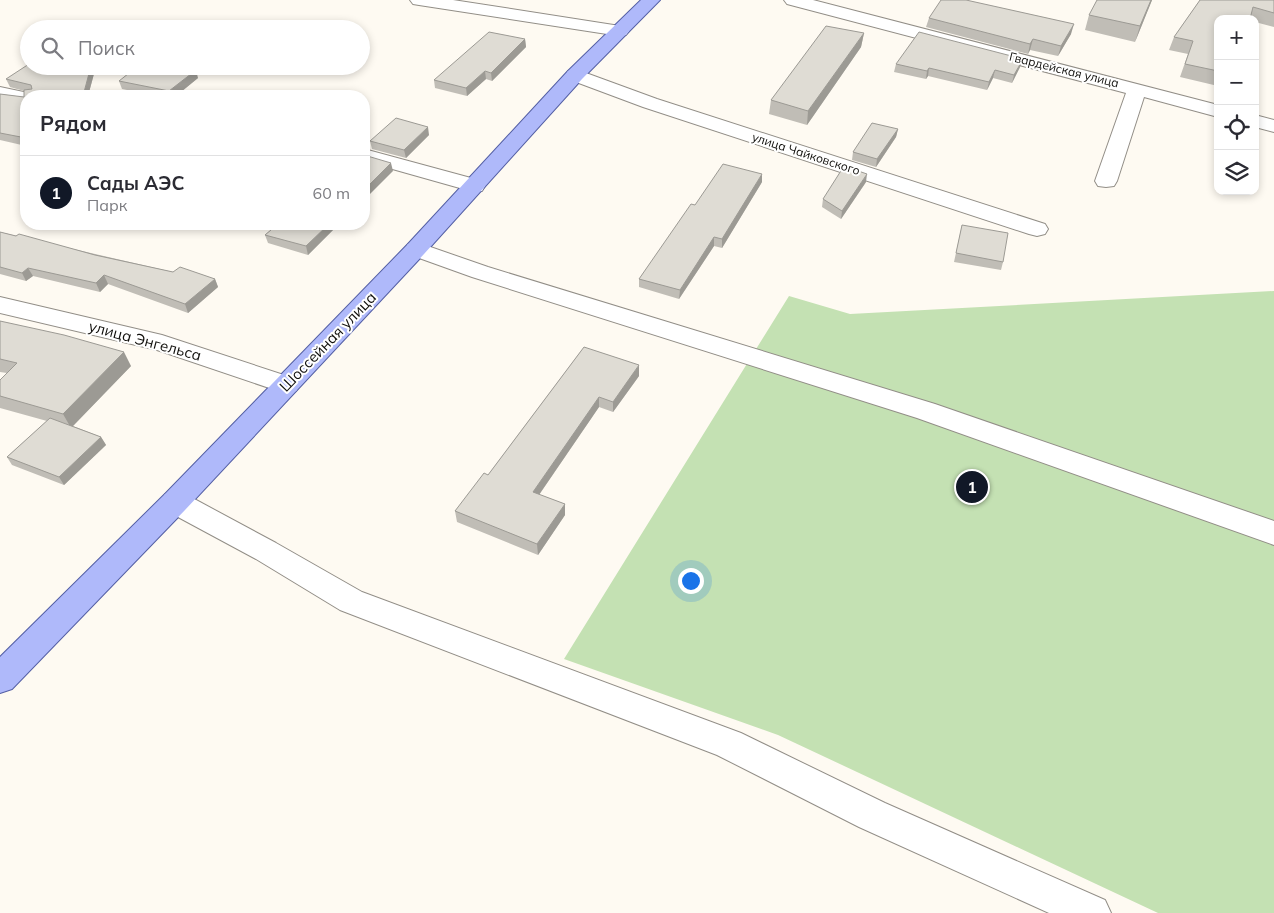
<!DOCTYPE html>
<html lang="ru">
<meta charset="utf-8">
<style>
body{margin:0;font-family:Mulish,sans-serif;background:#f7f7f7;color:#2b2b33}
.controls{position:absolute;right:15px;top:15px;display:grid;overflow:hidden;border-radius:10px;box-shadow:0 2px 8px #0003}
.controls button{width:45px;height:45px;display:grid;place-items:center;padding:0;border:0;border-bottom:1px solid #e1e1e2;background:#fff;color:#2b2b33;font:25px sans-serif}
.you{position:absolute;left:690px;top:580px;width:18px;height:18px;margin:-12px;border:4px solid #fff;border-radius:50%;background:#1a73e8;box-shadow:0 0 0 8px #1a73e833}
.badge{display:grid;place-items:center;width:32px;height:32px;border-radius:50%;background:#111827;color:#fff;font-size:16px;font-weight:700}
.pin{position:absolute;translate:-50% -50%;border:2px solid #fff;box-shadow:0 1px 5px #0006}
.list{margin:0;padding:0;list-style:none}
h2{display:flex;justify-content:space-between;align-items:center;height:65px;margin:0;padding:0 20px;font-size:21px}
h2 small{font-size:16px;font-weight:400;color:#7c7c81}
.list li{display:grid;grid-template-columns:32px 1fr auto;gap:15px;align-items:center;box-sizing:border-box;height:75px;padding:0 20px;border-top:1px solid #e1e1e2}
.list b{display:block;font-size:19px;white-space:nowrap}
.list p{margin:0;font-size:16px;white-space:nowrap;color:#7c7c81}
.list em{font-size:16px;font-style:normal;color:#7c7c81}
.icon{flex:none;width:28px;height:28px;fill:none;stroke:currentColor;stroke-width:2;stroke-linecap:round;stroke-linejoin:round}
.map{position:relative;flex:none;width:1274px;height:913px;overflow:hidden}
.search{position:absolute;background:#fff;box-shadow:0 2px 8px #0003;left:20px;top:20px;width:350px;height:55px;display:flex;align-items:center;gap:12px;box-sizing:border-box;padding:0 18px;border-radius:28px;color:#7c7c81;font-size:19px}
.panel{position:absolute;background:#fff;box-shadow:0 2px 8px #0003;left:20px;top:90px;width:350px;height:140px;border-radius:20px}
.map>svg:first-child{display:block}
</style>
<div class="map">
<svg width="1274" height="913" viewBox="0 0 1274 913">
<rect width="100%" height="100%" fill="#fefaf2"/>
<polygon fill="#c4e1b3" points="1274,291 1274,913 1158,913 778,735 564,659 789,296 850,314"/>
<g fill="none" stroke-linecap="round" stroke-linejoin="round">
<defs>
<g id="minor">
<polygon points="410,0 453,0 620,26 626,27 629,31 626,35 620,36 419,5 413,4"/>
<polygon points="784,0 813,0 1218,105 1218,117 1144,97 1117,181 1114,186 1106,187 1098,186 1095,181 1126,93 787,4"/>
<polygon points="575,69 657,99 1045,224 1048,229 1045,234 1037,236 1029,234 643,107 568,79 566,75 568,71"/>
<polygon points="0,87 33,94 34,96 26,96 26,104 0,99"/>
<polygon points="1255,115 1274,120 1274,132 1255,127"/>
<polygon points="364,149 482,181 485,186 482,191 474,192 364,161"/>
<polygon points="416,242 488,267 935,404 1274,521 1274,545 917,418 472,277 408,254 405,249 408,244"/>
<polygon points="0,297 162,335 296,379 300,385 296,391 287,394 157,350 0,313"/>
<polygon points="175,491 185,494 276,543 362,592 741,733 885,803 1105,900 1111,913 1049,913 859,827 717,755 340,610 256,559 165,510 161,502 165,494"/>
</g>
<polygon id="major" points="641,0 660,0 582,79 424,254 185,510 12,689 0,693 0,657 165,494 408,244 568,71"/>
</defs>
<use href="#minor" stroke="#928e87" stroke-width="2"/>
<use href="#major" stroke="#545fa4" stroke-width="2"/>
<use href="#minor" fill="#fff" fill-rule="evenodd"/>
<use href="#major" fill="#afb9fa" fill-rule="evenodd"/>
</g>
<g fill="#c0bdb6">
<polygon points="1152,0 1135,42 1085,30 1089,15"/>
<polygon points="1200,0 1274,0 1274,27 1255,22 1255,19 1218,19 1218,86 1180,77 1188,54 1169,50 1174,37"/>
<polygon points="929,18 1071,34 1058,56 1030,50 1028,54 926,27"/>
<polygon points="864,33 861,47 807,125 769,114 771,100"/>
<polygon points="525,39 526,47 492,81 486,79 467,96 435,88 434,80"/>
<polygon points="896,64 1020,67 1012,83 993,78 987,90 928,76 926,79 894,72"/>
<polygon points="29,66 94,66 95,70 88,96 26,96 26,146 0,140 0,94 24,97 24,91 10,87 6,79"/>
<polygon points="198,78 176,96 157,96 122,89 119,81"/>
<polygon points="898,129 896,137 876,167 852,160 853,152"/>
<polygon points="429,135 406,158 372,149 370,141"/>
<polygon points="762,182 722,248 714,246 679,299 639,287 639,279 695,205"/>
<polygon points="866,182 841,219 822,207 823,199"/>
<polygon points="278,224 339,224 308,255 268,243 265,235"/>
<polygon points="962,225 1003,262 1001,270 954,262"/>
<polygon points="0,232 173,272 215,279 218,287 188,313 108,284 100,292 33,276 26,281 0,274"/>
<polygon points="0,321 131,366 73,426 101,437 106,445 64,485 12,465 7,457 47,421 0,408 0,380 7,373 0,372"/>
<polygon points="584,347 639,376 613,412 599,407 539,495 565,504 565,515 538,555 457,522 455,511 488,475"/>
</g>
<g fill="#9c9a94">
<polygon points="1151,0 1152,0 1135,42 1140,26"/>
<polygon points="1074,24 1071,34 1058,56 1061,46"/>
<polygon points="864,33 861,47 807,125 808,111"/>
<polygon points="525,39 526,47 492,81 491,73"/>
<polygon points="1033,39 1030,50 1028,54 1030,44"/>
<polygon points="1023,59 1020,67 1012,83 1014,75"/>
<polygon points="91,66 94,66 95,70 88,96 83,96"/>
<polygon points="929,68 928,76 926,79 927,71"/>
<polygon points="196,70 198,78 176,96 171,96 169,91"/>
<polygon points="995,70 993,78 987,90 989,82"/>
<polygon points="485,71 486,79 467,96 466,88"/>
<polygon points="428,127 429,135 406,158 404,150"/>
<polygon points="898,129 896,137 876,167 877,159"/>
<polygon points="391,163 393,171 364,200 364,190"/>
<polygon points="762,174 762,182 722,248 722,239"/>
<polygon points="867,174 866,182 841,219 842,211"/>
<polygon points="329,224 339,224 308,255 306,246"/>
<polygon points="714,237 714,246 679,299 680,290"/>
<polygon points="28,268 33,276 26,281 22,273"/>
<polygon points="104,275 108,284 100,292 96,283"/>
<polygon points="215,279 218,287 188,313 185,304"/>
<polygon points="124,352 131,366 71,428 63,414"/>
<polygon points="639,365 639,376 613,412 613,402"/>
<polygon points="599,397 599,407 534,502 533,492"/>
<polygon points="101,437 106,445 64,485 59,477"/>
<polygon points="565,504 565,515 538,555 537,544"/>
</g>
<g fill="#dfdcd4" stroke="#9c9a94">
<polygon points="941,0 966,0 1074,24 1061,46 1033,39 1030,44 929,18"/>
<polygon points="1097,0 1151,0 1140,26 1089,15"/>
<polygon points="1200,0 1274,0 1274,13 1253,7 1250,19 1218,19 1218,71 1185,64 1193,41 1174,37"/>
<polygon points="826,26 864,33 808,111 771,100"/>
<polygon points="489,32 525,39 491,73 485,71 466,88 434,80"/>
<polygon points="919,32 1023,59 1014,75 995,70 989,82 929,68 927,71 896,64"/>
<polygon points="29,64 29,66 91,66 83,96 26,96 26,138 0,133 0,94 24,97 24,90 32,89 31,85 6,79"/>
<polygon points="138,66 176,66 196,70 169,91 119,81"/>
<polygon points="396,118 428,127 404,150 370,141"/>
<polygon points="872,123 898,129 877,159 853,152"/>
<polygon points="364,155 391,163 364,190"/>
<polygon points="723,164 762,174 722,239 714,237 680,290 639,279 691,204 695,205"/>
<polygon points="844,166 867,174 842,211 823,199"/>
<polygon points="278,224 329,224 306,246 265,235"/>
<polygon points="962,225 1008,233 1003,262 956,253"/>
<polygon points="0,232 16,236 19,234 95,255 173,272 180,267 215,279 185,304 104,275 96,283 28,268 22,273 0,267"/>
<polygon points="0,321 64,335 124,352 63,414 0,396 0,380 17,363 0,359"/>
<polygon points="584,347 639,365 613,402 599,397 533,492 565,504 537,544 455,511 484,473 488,475"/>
<polygon points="50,418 101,437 59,477 7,457"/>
</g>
<g text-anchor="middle" stroke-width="4" stroke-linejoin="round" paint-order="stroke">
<g font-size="12" fill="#0f0e0b" stroke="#fff">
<text transform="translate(1064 70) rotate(14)" y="4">Гвардейская улица</text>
<text transform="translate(806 154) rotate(18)" y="4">улица Чайковского</text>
</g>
<g font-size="15" fill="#0f0e0b" stroke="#fff">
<text transform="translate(145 341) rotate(15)" y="5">улица Энгельса</text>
<text transform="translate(328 342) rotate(-46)" y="5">Шоссейная улица</text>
</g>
</g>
</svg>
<div class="controls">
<button>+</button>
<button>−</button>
<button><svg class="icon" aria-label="locate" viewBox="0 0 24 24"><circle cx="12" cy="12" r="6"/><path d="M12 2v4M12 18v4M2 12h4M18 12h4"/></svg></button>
<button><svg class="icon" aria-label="layers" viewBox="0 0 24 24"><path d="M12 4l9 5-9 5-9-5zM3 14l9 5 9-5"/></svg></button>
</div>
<div class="you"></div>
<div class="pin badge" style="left:972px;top:487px">1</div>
<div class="search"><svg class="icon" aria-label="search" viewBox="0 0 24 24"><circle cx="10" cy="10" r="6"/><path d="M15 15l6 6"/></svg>Поиск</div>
<section class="panel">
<h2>Рядом<small></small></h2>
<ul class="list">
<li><span class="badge">1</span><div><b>Сады АЭС</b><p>Парк</p></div><em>60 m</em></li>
</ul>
</section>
</div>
